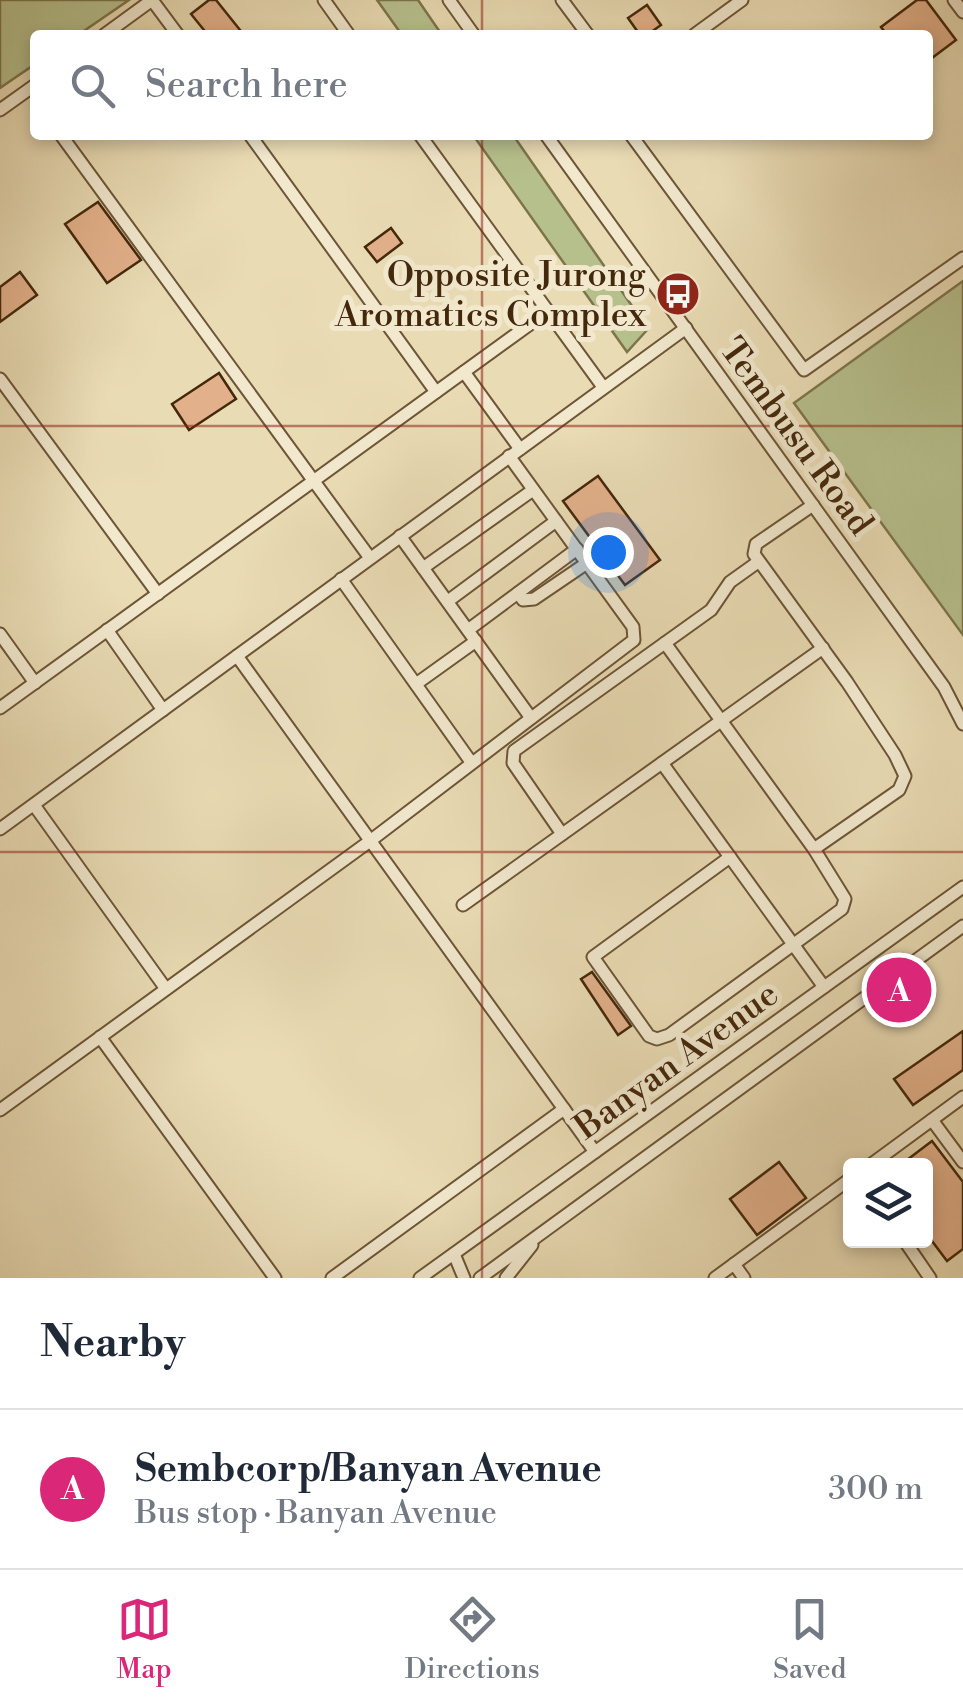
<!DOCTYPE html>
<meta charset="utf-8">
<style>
body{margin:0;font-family:"Libre Bodoni",serif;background:#f2f2f3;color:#1f2937}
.controls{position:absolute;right:30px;bottom:30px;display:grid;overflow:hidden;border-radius:10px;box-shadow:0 5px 15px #0003}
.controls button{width:90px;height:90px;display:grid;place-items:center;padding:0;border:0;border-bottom:2px solid #e0e1e3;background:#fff;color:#1f2937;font:50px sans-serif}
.you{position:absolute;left:608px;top:552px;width:35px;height:35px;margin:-25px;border:8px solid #fff;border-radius:50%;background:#1a73e8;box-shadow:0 0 0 15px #1a73e833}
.badge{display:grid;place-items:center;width:65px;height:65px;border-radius:50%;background:#db2777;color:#fff;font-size:32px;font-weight:700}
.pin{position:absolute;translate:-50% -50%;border:5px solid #fff;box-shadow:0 2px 10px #0006}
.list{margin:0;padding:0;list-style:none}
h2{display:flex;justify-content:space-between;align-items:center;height:130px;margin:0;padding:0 40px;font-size:42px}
h2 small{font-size:32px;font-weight:400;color:#747a83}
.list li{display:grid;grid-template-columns:65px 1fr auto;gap:30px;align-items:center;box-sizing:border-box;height:160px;padding:0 40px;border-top:2px solid #e0e1e3}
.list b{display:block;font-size:38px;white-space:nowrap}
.list p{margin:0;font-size:32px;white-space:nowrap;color:#747a83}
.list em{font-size:32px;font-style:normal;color:#747a83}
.icon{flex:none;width:55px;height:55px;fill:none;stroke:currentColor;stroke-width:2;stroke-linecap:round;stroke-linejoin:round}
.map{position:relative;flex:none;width:963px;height:1278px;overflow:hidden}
.search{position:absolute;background:#fff;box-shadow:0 5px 15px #0003;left:30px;right:30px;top:30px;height:110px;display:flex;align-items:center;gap:25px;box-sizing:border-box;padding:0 35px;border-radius:10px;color:#747a83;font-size:38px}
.sheet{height:290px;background:#fff}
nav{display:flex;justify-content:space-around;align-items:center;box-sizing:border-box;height:140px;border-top:2px solid #e0e1e3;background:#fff;font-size:28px;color:#747a83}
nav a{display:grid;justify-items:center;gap:5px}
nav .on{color:#db2777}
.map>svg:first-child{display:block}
</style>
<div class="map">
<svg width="963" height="1278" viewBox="0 0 963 1278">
<rect width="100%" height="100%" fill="#e9dbb4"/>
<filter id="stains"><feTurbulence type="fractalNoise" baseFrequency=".002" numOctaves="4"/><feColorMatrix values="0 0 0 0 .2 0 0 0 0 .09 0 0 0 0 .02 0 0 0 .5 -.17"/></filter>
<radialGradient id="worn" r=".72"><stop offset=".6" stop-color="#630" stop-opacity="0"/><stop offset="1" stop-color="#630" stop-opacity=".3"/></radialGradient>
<g fill="#b6c08d" stroke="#7d744c" stroke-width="2.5">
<polygon points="0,0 129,0 78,35 35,35 35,64 0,88"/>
<polygon points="377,0 418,0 442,35 402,35"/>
<polygon points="473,135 513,135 648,329 627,352"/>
<polygon points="963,281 963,635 794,403"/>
</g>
<g fill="#e2b18b" stroke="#44280b" stroke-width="2.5">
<polygon points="209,0 216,0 244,35 208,35 191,14"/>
<polygon points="917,0 926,0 956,40 928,61 928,35 887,35 881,27"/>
<polygon points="647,5 661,25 647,35 640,35 628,18"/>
<polygon points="98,202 141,260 107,283 65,224"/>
<polygon points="391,228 402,243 377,262 365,247"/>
<polygon points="20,272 37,295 0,322 0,287"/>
<polygon points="219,373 236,399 189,430 172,404"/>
<polygon points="598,476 660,560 625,585 563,501"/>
<polygon points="592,972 631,1026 618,1035 581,979"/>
<polygon points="963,1031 963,1070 913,1105 894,1079"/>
<polygon points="932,1141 963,1182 963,1249 947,1261 926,1233 926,1166 899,1166"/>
<polygon points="779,1162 806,1198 757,1235 730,1199"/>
</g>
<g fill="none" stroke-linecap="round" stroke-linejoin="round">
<defs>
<g id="minor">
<polyline points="152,0 178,35"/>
<polyline points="324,0 349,35"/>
<polyline points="449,0 474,35"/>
<polyline points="562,0 588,35"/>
<polyline points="954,0 963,12"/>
<polyline points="104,35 152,0"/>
<polyline points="694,35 742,0"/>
<polyline points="0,110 35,85"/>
<polyline points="61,135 370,558"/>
<polyline points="250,135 436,392"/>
<polyline points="420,135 603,387"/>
<polyline points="546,135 944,687 963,724"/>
<polyline points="631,135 804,370 963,258"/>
<polyline points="464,372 520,449"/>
<polyline points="0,379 158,594"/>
<polyline points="813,505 756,544 754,554 847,682 895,755 905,776 899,790 814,849"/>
<polyline points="400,536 531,718"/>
<polyline points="423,568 533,490"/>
<polyline points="341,579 471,762"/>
<polyline points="518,593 523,600 534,599 587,563"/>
<polyline points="448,601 556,521"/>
<polyline points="107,630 163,710"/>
<polyline points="468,630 577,549"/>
<polyline points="0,634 35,683"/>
<polyline points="665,643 814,849 845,899 842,909 669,1035 657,1039 649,1036 593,957 730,857"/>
<polyline points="237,656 595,1152"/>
<polyline points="416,684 476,641"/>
<polyline points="0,708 548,311"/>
<polyline points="662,763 824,987"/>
<polyline points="34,805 166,989"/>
<polyline points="0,829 686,328"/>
<polyline points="562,834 513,763 514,751 711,610 730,582 758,562"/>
<polyline points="463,905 823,648"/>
<polyline points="100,1037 275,1278"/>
<polyline points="0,1110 370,841 634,640 633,627 509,456"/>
<polyline points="932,1120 963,1162"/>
<polyline points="869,1166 963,1097"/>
<polyline points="904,1240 930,1278"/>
<polyline points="454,1254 464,1278"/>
<polyline points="734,1264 744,1278"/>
<polyline points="332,1278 564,1109"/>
<polyline points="420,1278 963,887"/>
<polyline points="480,1278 963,926"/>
<polyline points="506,1278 532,1245"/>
<polyline points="715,1278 850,1179"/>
</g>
</defs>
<use href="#minor" stroke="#6d5535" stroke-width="15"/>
<use href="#minor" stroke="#f1e8ce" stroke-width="11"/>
</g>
<path fill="none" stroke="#8f2418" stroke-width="2.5" stroke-opacity="0.55" d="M 482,0 L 482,35M 482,135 L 482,1278M 0,426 L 963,426M 0,852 L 963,852"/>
<defs>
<symbol id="bus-disc" viewBox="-11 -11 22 22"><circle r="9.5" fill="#8f2418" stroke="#f1e8ce"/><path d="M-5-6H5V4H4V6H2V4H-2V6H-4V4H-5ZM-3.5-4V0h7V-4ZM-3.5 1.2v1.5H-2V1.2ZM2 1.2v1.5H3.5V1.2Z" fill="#fff"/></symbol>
</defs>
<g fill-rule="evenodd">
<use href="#bus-disc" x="653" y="269" width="50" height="50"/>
</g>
<g text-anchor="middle" stroke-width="10" stroke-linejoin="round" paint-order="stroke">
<g font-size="35" fill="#44280b" stroke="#f1e8ce" text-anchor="end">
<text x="646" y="286">Opposite Jurong<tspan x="646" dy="40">Aromatics Complex</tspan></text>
</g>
<g font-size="35" fill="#44280b" stroke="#f1e8ce">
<text transform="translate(797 436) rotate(54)" y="12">Tembusu Road</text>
<text transform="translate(676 1060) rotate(-36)" y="12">Banyan Avenue</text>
</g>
</g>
<rect width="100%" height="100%" filter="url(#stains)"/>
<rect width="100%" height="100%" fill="url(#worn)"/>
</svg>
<div class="controls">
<button><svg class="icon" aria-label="layers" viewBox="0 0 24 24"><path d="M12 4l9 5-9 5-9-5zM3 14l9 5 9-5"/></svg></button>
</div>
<div class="you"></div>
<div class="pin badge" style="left:899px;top:990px">A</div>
<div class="search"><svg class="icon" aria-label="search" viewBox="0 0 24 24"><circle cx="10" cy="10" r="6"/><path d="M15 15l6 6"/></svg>Search here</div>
</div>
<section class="sheet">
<h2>Nearby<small></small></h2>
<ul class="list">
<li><span class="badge">A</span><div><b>Sembcorp/Banyan Avenue</b><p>Bus stop · Banyan Avenue</p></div><em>300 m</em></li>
</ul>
</section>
<nav>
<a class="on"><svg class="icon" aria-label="map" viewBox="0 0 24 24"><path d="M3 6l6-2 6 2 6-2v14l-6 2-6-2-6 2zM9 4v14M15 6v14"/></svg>Map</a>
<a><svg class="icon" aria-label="directions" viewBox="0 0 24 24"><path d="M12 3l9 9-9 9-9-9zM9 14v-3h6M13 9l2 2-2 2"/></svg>Directions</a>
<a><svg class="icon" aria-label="saved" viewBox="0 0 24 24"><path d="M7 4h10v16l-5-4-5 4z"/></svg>Saved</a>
</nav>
